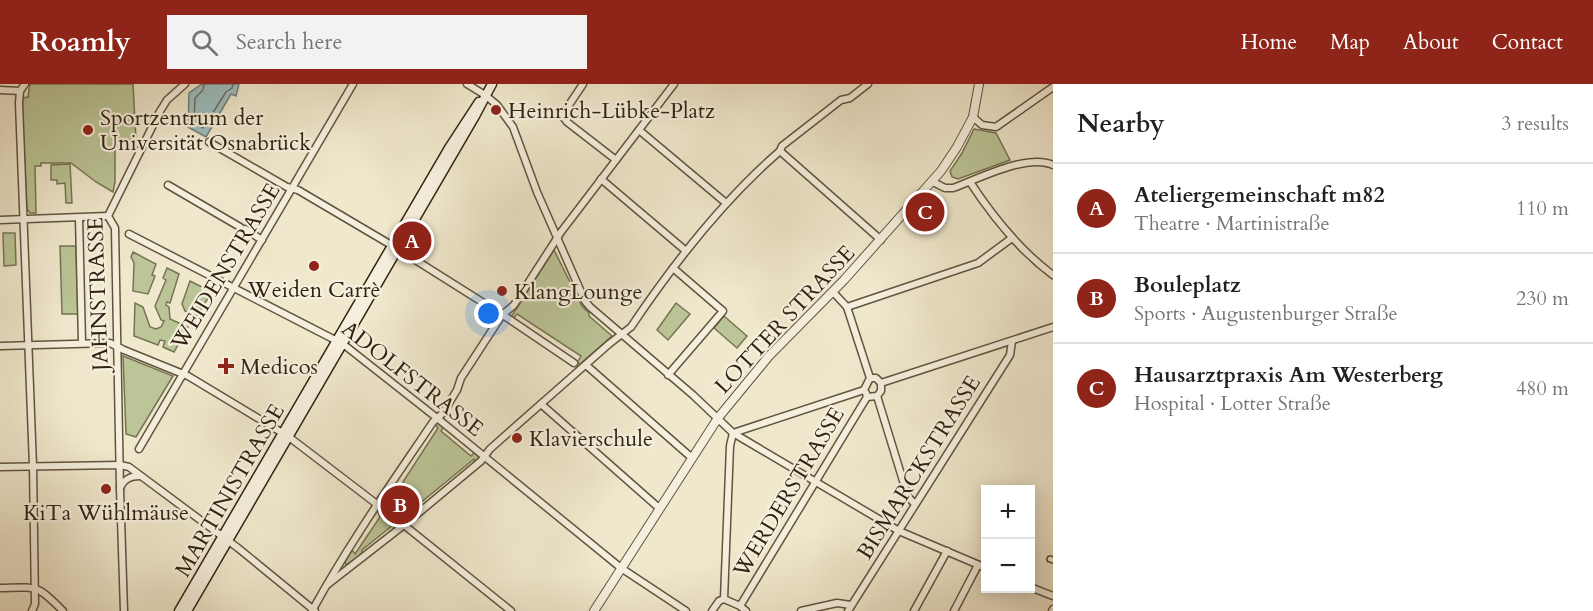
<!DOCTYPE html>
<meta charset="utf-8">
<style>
body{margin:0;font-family:Cardo,serif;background:#f2f2f2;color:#202124}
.controls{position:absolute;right:18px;bottom:18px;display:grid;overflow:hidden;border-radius:0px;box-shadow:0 3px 15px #0003}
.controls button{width:54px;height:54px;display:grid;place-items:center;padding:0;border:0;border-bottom:2px solid #e0e0e0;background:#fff;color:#202124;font:30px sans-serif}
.you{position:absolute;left:489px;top:230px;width:21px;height:21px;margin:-15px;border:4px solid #fff;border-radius:50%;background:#1a73e8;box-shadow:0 0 0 9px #1a73e833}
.badge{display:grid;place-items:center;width:39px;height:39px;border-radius:50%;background:#8f2418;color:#fff;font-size:20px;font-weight:700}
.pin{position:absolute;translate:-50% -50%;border:3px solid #fff;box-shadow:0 2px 6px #0006}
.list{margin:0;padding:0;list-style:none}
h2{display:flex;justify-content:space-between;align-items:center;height:78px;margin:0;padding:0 24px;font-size:26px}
h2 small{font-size:20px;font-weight:400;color:#757577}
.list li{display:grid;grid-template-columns:39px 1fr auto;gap:18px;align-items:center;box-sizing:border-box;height:90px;padding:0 24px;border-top:2px solid #e0e0e0}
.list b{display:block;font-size:22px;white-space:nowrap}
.list p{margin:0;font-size:20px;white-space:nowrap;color:#757577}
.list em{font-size:20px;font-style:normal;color:#757577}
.icon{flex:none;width:33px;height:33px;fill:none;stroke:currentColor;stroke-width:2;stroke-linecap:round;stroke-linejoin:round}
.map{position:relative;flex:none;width:1053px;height:527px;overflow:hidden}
header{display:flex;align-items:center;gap:36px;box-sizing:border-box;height:84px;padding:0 30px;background:#8f2418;color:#fff}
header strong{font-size:28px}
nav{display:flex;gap:33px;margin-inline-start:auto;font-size:21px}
.search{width:420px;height:54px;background:#f2f2f2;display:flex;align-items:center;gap:15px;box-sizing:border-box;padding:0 21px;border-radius:0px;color:#757577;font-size:22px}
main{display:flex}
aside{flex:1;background:#fff}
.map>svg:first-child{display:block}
</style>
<header>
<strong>Roamly</strong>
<div class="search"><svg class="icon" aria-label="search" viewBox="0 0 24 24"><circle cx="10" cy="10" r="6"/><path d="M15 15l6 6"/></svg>Search here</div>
<nav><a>Home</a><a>Map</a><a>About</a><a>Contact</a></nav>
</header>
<main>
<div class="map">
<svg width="1053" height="527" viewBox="0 0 1053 527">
<rect width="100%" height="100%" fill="#f0e8cd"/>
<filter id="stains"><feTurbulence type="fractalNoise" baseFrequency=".00333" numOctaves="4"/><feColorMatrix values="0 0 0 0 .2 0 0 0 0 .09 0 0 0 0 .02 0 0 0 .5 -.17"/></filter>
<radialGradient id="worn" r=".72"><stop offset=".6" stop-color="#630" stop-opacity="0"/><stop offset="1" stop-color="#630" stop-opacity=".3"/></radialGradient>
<g fill="#bbc597" stroke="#767454" stroke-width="1.5">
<polygon points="30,0 133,0 136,56 122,56 115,64 115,98 113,108 96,98 71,79 41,79 41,82 35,82 36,129 30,129 27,125 22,19 23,14 28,13"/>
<polygon points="974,45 996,49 1010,76 958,95 952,93 950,87 962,69"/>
<polygon points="70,80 72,119 66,119 65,99 57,100 57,96 51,96 51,81"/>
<polygon points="3,149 15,149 16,181 4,182"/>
<polygon points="60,162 76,162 78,230 62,230"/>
<polygon points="554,166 582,222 589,229 589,232 612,252 580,280 577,279 581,272 517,230 513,235 511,233"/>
<polygon points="133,168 156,180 152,191 155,192 148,210 133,207 134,179 131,173"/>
<polygon points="167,184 179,190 170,219 167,218 166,221 169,223 170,235 188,243 174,268 163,263 165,257 160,256 158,261 134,252 135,219 143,223 150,243 156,245 161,243 164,237 161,236 155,222 166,196 163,194"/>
<polygon points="190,197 212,208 196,233 185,227 182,220"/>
<polygon points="676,219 690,230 668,256 657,246"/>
<polygon points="724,232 747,252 737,264 714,244"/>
<polygon points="123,272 173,292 136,353 126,350"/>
<polygon points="438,338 444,342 441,347 471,372 475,368 479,374 475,380 474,375 408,429 409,433 405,436 385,421 384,418 387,414 390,418 438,344 435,340"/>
<polygon points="381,426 385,429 382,433 390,439 394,436 398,442 394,445 393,441 362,466 362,471 346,481 345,478 352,466 355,470 380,433 378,428"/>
</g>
<polygon fill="#9dbfc0" stroke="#72817a" stroke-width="1.5" points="202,0 239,0 236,12 231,10 206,53 188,43 189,9"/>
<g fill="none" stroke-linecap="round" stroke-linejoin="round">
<polyline stroke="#677168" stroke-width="1.5" points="204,0 203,6 195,14 194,39 203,44 226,8 232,4 233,0"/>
<defs>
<polyline id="pedestrian" points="1050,475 1053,476"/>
<g id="minor">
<polyline points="25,0 20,7 19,19 33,382 35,520 32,527"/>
<polyline points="467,0 485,11 497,21 513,43 537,108 585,217 590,223 693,311 733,349 899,447 986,484"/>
<polyline points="583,0 565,27 563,33 567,38 616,76"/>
<polyline points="0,6 20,7"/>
<polyline points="973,33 982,41 996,43 1053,3"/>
<polyline points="639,46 726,119"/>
<polyline points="209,58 287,103 298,106 398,165 509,235 574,279"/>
<polyline points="780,67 881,156"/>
<polyline points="601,95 686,167"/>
<path d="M 933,98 L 945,104 L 953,104 C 978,95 1028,69 1053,81"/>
<path d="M 970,98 C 993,133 1019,166 1053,191"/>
<polyline points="168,101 240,143"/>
<polyline points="79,134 82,259"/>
<polyline points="0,136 108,132"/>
<polyline points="245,145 262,156"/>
<polyline points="129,150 343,260 442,338 621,484 686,527"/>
<polyline points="833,208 847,223 978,179 1012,154"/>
<polyline points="847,223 870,294"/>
<polyline points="0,262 110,259 124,266 188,292 289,353 378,421"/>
<polyline points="586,281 692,374"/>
<polyline points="668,291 723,227 673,184"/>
<polyline points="881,299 1053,243"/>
<polyline points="864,306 870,294 876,294 881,299"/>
<polyline points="866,309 867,313 877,312 881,307 881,299"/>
<polyline points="877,312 908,413 915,420"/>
<polyline points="541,320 659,424"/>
<polyline points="139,365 353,0"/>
<polyline points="0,383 120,381 129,383 238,464 315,527"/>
<path d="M 120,404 C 124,395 130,392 140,392"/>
<polyline points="404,441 511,527"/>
<path d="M 327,501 L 404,441 L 481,377 L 490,365 L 609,260 L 631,243 C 674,179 722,117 780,67 L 782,62 L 841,16 L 850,14 L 868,0"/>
<polyline points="1030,503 1053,512"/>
<path d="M 0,504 C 38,503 36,500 63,527"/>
<polyline points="724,515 730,362 733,349 864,306"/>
<polyline points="740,522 867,313"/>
<polyline points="124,527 120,404 115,144 108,132 159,29 167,16 185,0"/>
<path d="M 312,527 C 348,461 391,400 433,338 L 443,329 L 457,306 L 461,294 L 502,231 L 514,221 L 561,148 L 674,0"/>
<polyline points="712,527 719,517 724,515 740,522 746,527"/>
<polyline points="801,527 837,519 851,521"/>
<polyline points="848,527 1010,271 1012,257"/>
<polyline points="914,527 947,467"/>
<polyline points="954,527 978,481"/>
<polyline points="1052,527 1053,525"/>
</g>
<polyline id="tertiary" points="594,527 718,334 769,272 844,196 941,87 957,63 973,33 979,0"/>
<g id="secondary">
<polyline points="179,527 449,64 479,18"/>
<polyline points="187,527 475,32 492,0"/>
</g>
</defs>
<use href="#pedestrian" stroke="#61543f" stroke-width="8"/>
<use href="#minor" stroke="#61543f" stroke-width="9"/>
<use href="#tertiary" stroke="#61543f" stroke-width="10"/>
<use href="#secondary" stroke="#312310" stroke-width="11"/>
<use href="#pedestrian" stroke="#f5f0de" stroke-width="4.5"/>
<use href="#minor" stroke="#f5f0de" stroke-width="6"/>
<use href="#tertiary" stroke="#f5f0de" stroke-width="8"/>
<use href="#secondary" stroke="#f5f0de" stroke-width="8"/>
</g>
<g fill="#8f2418" stroke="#f5f0de" stroke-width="2">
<circle cx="496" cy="26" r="6"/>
<circle cx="88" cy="46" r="6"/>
<circle cx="314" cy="182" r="6"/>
<circle cx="502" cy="207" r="6"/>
<path d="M223 273h6v6h6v6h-6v6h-6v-6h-6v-6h6z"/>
<circle cx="517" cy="354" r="6"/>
<circle cx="106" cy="405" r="6"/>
</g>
<g text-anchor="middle" stroke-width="4.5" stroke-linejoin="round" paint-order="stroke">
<g font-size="22" fill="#312310" stroke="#f5f0de" text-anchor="start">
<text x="508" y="34">Heinrich-Lübke-Platz</text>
<text x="100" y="41">Sportzentrum der<tspan x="100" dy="25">Universität Osnabrück</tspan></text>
<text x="314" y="213" text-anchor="middle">Weiden Carrè</text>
<text x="514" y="215">KlangLounge</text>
<text x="240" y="290">Medicos</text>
<text x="529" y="362">Klavierschule</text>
<text x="106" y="436" text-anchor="middle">KiTa Wühlmäuse</text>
</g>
<g font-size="22" fill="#312310" stroke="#f5f0de">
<text transform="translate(225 182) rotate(-59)" y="8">WEIDENSTRASSE</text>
<text transform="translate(97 210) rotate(-92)" y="8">JAHNSTRASSE</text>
<text transform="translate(784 235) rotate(-47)" y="8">LOTTER STRASSE</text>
<text transform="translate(413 294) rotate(38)" y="8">ADOLFSTRASSE</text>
<text transform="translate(918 383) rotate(-58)" y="8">BISMARCKSTRASSE</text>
<text transform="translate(229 406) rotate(-60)" y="8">MARTINISTRASSE</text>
<text transform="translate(788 408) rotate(-59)" y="8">WERDERSTRASSE</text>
</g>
</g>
<rect width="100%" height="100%" filter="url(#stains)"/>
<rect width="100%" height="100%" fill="url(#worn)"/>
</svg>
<div class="controls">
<button>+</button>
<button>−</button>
</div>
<div class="you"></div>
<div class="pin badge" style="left:412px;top:157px">A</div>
<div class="pin badge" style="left:400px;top:421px">B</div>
<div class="pin badge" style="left:925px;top:128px">C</div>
</div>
<aside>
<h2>Nearby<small>3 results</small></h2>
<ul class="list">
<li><span class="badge">A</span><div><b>Ateliergemeinschaft m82</b><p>Theatre · Martinistraße</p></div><em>110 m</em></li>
<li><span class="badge">B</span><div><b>Bouleplatz</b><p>Sports · Augustenburger Straße</p></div><em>230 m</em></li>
<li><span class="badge">C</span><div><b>Hausarztpraxis Am Westerberg</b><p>Hospital · Lotter Straße</p></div><em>480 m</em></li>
</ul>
</aside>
</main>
